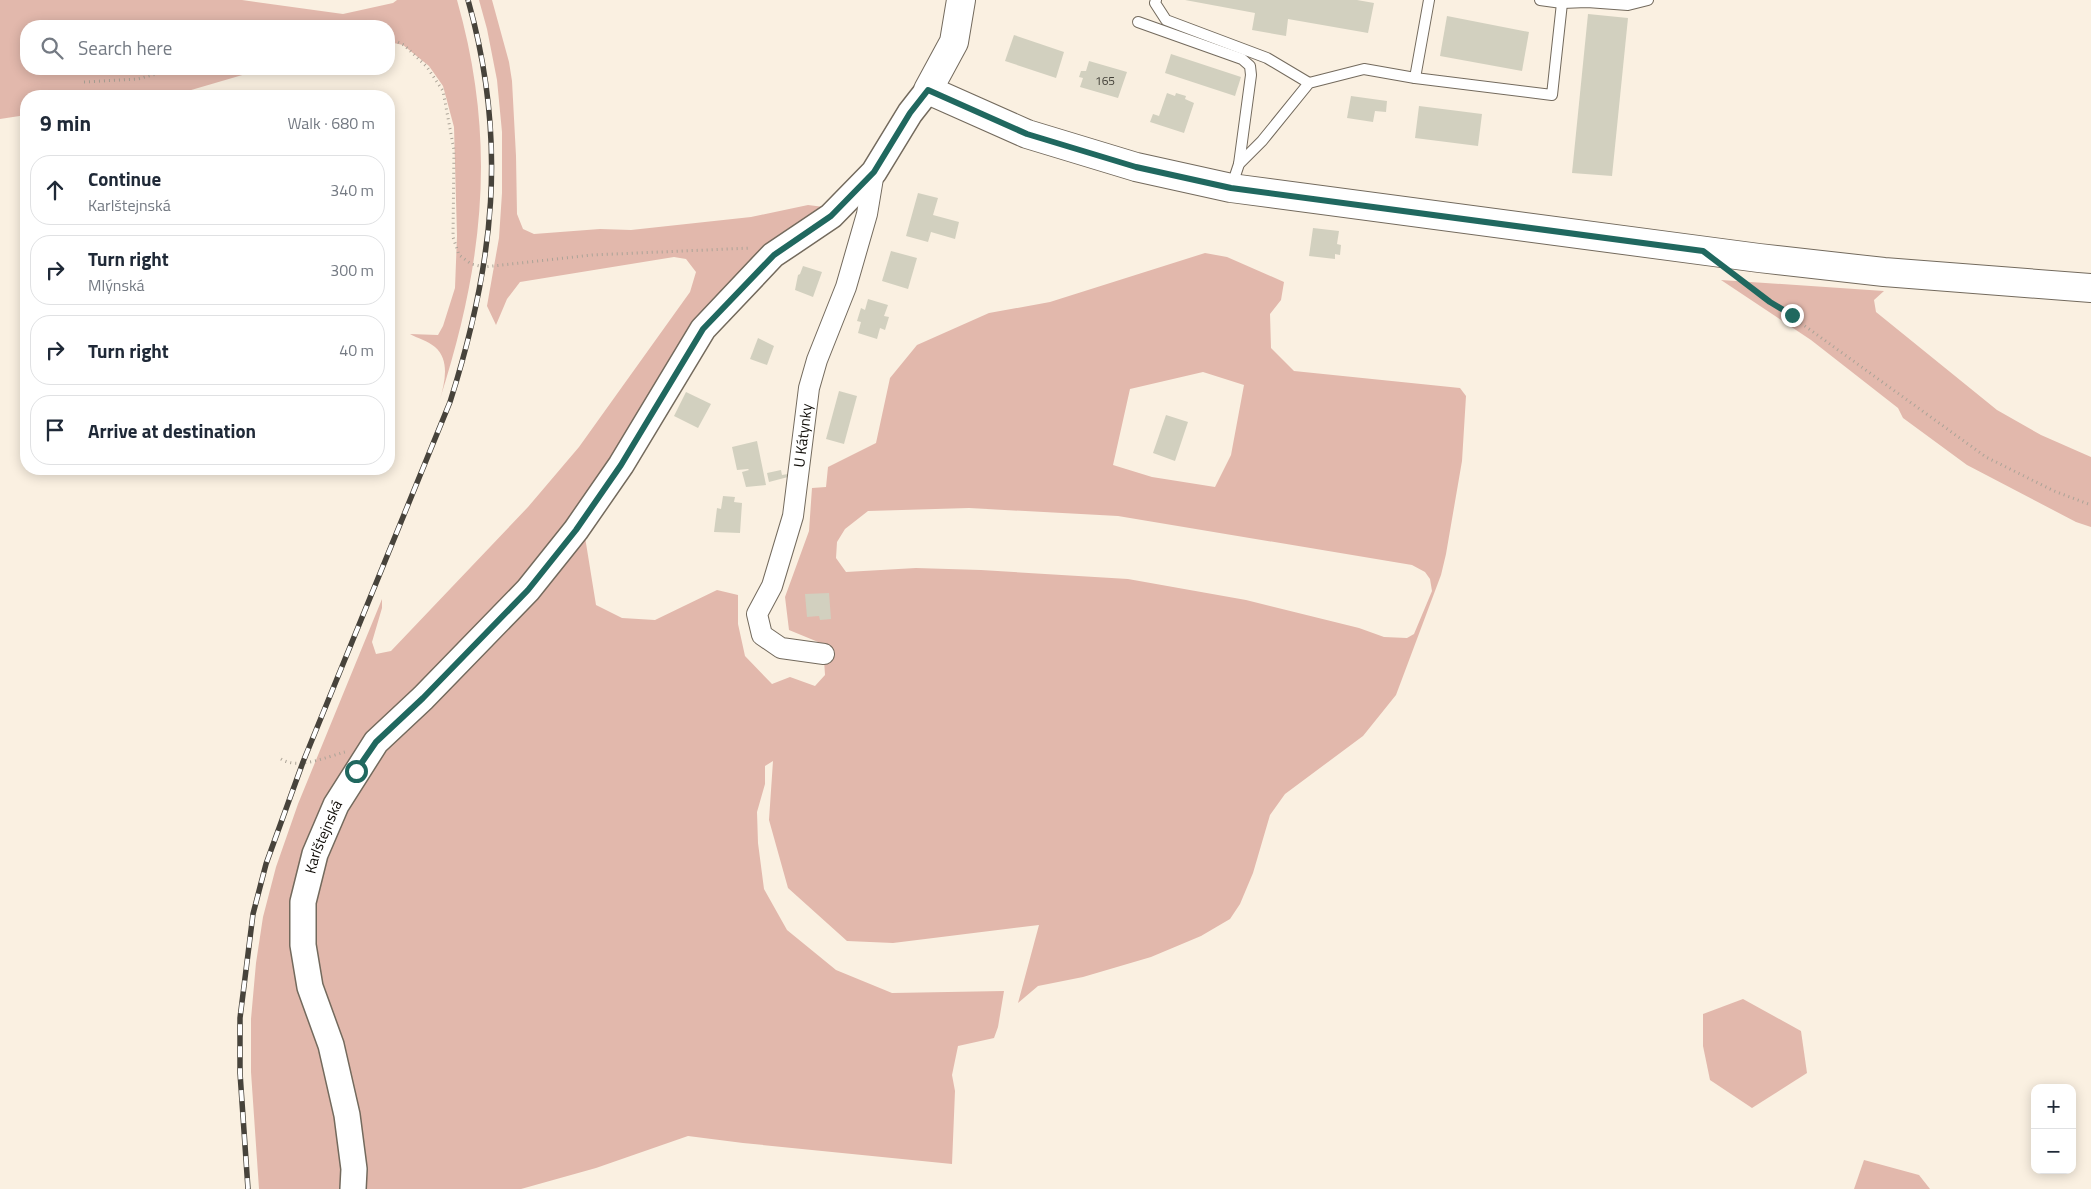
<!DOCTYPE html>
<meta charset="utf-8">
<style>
body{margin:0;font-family:"Titillium Web",sans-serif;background:#f6f6f7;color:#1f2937}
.controls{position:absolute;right:15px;bottom:15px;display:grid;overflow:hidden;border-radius:10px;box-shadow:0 2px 12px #0003}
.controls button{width:45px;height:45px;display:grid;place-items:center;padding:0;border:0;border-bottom:1px solid #e0e1e3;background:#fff;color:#1f2937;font:25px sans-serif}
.stop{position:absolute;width:15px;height:15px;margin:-11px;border:4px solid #20685f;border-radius:50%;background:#fff}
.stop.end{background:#20685f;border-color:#fff;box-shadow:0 1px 5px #0008}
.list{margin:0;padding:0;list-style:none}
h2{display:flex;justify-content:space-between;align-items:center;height:65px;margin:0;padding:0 20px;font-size:21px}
h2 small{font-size:16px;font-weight:400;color:#747a83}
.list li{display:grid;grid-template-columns:32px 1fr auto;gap:15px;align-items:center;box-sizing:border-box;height:70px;margin:0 10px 10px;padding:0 10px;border:1px solid #e0e1e3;border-radius:20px}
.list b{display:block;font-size:19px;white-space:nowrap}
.list p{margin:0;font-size:16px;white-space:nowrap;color:#747a83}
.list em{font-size:16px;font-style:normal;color:#747a83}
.icon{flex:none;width:28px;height:28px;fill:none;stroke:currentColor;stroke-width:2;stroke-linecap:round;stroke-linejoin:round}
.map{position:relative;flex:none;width:2091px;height:1189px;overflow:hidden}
.search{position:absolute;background:#fff;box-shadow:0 2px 12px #0003;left:20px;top:20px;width:375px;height:55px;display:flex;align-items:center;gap:12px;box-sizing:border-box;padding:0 18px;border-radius:20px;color:#747a83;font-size:19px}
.panel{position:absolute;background:#fff;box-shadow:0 2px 12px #0003;left:20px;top:90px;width:375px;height:385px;border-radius:20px}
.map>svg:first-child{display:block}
</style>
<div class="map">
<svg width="2091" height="1189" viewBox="0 0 2091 1189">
<rect width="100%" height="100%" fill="#faf0e1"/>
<g fill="#e2b8ac" fill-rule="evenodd">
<path d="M 0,0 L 242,0 L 343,14 L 393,3 L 397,0 L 457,0 C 497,141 484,261 440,399 C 445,382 450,360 435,347 C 428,341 417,338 410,334 L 438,335 L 443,326 L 455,288 L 457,236 L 454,127 L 443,86 L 429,66 L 403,45 L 389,42 L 389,26 L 26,26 L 26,69 L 263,69 L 181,93 L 166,96 L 26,96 L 26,115 L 0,119 Z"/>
<polygon points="479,0 492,0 509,62 512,81 516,156 517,214 523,229 534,234 600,229 631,230 751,217 808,205 824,207 766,246 566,523 520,582 414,690 367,734 326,799 303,851 320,1049 336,1117 343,1169 341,1189 259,1189 251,1072 251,1019 256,963 263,917 276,867 298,804 382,599 382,608 372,642 376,654 391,651 528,507 579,447 690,292 696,272 686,259 674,257 520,282 507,299 496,325 487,306 499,238 502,193 502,132 497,80 487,29"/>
<path d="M 1205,253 L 1227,257 L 1284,282 L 1281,300 L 1270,314 L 1271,348 L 1294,371 L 1460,388 L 1466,396 L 1462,461 L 1446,554 L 1441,575 L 1396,695 L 1363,736 L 1285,794 L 1270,815 L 1253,873 L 1240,904 L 1230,919 L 1201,936 L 1151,957 L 1083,977 L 1038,986 L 1018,1003 L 1039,925 L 893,943 L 847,941 L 788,888 L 769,820 L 773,761 L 765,766 L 765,784 L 757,812 L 758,843 L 764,889 L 787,930 L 836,970 L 892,993 L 1004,991 L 998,1027 L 994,1038 L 958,1046 L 952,1075 L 955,1091 L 952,1164 L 743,1143 L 688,1136 L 596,1168 L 521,1189 L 365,1189 L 321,984 L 315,944 L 315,904 L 326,858 L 347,810 L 385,750 L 585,537 L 596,605 L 622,618 L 655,620 L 717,590 L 738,595 L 738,624 L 745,656 L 772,684 L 790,677 L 815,686 L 825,675 L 823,644 L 789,630 L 785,597 L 809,531 L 812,488 L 826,487 L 828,467 L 876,443 L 890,378 L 917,345 L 989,313 L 1050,302 ZM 1203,372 L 1244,385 L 1231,455 L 1215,487 L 1152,477 L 1113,465 L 1130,389 ZM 969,508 L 1118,516 L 1412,565 L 1425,572 L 1430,579 L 1432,591 L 1414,634 L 1407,638 L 1384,637 L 1359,628 L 1246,600 L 1128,579 L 981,570 L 916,568 L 846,572 L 836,558 L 837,542 L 845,529 L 868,511 Z"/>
<polygon points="1721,280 1884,291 1874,300 1876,312 1997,410 2041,435 2091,457 2091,527 2076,522 1967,465 1903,418 1898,408 1811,340"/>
<polygon points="1743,999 1801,1031 1807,1073 1752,1108 1710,1080 1703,1046 1703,1014"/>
<polygon points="1864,1160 1919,1175 1930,1189 1854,1189"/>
</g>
<g fill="#d2d0bf">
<polygon points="1185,0 1357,0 1374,3 1368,33 1288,19 1286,36 1252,30 1255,13"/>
<polygon points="1588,14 1628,18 1612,176 1572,173"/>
<polygon points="1447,16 1529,32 1522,71 1440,56"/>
<polygon points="1014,35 1064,52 1056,78 1005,61"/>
<polygon points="1171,54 1241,77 1235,96 1165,73"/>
<polygon points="1089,61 1127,72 1118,98 1080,87 1083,78 1079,77 1081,71 1086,71"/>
<polygon points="1167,93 1175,96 1176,93 1186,96 1185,99 1194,103 1184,133 1150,122 1153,114 1159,116"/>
<polygon points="1351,96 1387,101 1386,112 1375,111 1373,122 1347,118"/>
<polygon points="1419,106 1482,114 1478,146 1415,138"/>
<polygon points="918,193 938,198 933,215 959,222 955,239 931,232 928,242 906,236"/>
<polygon points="1313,228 1339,231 1337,244 1341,245 1340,255 1335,254 1335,259 1309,256"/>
<polygon points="891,251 917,258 908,289 882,281"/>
<polygon points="803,266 822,272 813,297 795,290 798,275 800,274"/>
<polygon points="868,299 888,305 884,316 889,317 885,330 880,328 877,339 858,333 861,322 857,321 861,308 865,310"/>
<polygon points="758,338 774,346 767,365 750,359"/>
<polygon points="839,391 857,396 844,444 826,439"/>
<polygon points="686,392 711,404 698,428 674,416"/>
<polygon points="1166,415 1188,422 1175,461 1153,453"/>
<polygon points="757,441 766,485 746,487 742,472 749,470 748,469 737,470 732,447"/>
<polygon points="781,470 782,475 788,474 788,477 769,482 767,473"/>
<polygon points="723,496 735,497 734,502 742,503 740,533 714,532 717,508 721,509"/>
<polygon points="829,593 831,619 820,620 819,616 807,617 805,594"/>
</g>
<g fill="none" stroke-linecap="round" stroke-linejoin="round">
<defs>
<g id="service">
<polyline points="1156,0 1155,3 1166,20 1267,58 1309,83"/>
<polyline points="1540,0 1562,3 1587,2 1628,5 1648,0"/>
<polyline points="1138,22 1242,59 1250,66 1251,75 1239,164"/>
<polyline points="1415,78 1429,0"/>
<polyline points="1231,188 1239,164 1262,141 1309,83 1364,69 1415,78 1552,95 1562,3"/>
</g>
<g id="minor">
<path id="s1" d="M 824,654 L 781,648 L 762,635 L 757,614 L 772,586 L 793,516 L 809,388 L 817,360 L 846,287 L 867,214 L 874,172"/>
</g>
<g id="tertiary">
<path id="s2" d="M 353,1189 L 354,1169 L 347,1115 L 331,1045 L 310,987 L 303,945 L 303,902 L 315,854 L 336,805 L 376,742 L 423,698 L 528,590 L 576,530 L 621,465 L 703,329 L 773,255 L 831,216 L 874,172 L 910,113 L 928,90"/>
</g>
<polyline id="secondary" points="961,0 954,42 928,90 1027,134 1136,167 1231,188 1759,258 1884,272 2091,288"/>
</defs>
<use href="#service" stroke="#736a5d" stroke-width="12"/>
<use href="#minor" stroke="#736a5d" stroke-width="22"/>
<use href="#tertiary" stroke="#736a5d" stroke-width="28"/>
<use href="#secondary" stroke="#736a5d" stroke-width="30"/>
<g stroke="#aba397" stroke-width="3" stroke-dasharray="1 4" stroke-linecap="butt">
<polyline points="389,38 404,45 427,67 443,91 454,150 453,237 459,255 471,264 484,267 592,255 751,248"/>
<polyline points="84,82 138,79 174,69"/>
<polyline points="1740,279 1986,457 2054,491 2091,505"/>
<path d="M 281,759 C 298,770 326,757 345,752"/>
</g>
<use href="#service" stroke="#fff" stroke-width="10"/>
<use href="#minor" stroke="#fff" stroke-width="20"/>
<use href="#tertiary" stroke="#fff" stroke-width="25"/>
<use href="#secondary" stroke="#fff" stroke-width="28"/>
<defs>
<path id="rail" d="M 248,1189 L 240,1073 L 240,1018 L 253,914 L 266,864 L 303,762 L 450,402 C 494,264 508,141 468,0"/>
</defs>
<use href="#rail" stroke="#47433b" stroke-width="5.5"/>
<use href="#rail" stroke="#fff" stroke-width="4" stroke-dasharray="11" stroke-linecap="butt"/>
</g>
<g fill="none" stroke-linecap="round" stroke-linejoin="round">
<polyline stroke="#20685f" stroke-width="6" points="356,771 376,742 423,698 528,590 576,530 621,465 703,329 774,255 831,216 874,172 910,113 928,90 1027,134 1136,167 1231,188 1703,251 1770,302 1792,315"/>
</g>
<g text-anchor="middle" stroke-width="4" stroke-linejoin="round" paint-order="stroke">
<g font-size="12" fill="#403e36">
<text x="1105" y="85">165</text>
</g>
<g font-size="15" fill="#100d08" stroke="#fff">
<text dy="5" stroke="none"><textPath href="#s1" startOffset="274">U Kátynky</textPath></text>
<text dy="5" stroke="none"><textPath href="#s2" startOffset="362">Karlštejnská</textPath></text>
</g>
</g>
</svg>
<div class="controls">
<button>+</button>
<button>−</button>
</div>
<div class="stop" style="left:356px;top:771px"></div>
<div class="stop end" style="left:1792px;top:315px"></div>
<div class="search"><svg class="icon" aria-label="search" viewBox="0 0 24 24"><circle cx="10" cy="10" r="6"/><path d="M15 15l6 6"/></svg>Search here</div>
<section class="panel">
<h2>9 min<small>Walk · 680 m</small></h2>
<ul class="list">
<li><svg class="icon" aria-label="ahead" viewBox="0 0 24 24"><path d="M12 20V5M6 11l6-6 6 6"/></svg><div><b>Continue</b><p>Karlštejnská</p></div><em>340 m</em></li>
<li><svg class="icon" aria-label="right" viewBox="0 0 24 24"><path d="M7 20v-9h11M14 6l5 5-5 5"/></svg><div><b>Turn right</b><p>Mlýnská</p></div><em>300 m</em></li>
<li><svg class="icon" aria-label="right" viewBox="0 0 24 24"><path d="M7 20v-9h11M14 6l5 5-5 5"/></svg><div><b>Turn right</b></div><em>40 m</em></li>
<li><svg class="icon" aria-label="arrive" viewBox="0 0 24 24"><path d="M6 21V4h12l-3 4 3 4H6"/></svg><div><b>Arrive at destination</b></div></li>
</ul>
</section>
</div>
